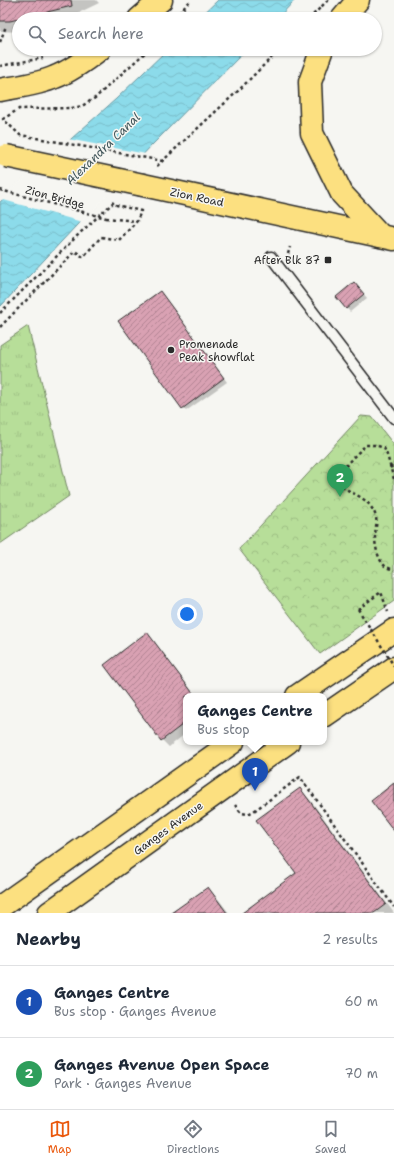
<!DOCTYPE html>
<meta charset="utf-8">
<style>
body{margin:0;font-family:"Shantell Sans",sans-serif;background:#f6f6f7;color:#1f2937}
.you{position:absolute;left:187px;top:614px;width:14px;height:14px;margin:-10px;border:3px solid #fff;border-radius:50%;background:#1a73e8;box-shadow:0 0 0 6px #1a73e833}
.badge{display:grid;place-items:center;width:26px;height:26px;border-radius:50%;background:#ea580c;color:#fff;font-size:13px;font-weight:700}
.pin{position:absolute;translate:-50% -33px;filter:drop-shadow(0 1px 2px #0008)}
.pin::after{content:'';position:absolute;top:21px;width:14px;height:12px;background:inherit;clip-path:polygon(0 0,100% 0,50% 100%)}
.popup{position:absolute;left:183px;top:693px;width:144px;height:52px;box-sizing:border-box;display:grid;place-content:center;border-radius:8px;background:#fff;filter:drop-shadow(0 1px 3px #0005);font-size:13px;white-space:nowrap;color:#747a83}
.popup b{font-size:15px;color:#1f2937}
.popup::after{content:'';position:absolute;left:50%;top:100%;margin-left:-8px;border:8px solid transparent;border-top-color:#fff}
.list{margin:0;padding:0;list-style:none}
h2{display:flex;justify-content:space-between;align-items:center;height:52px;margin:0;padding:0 16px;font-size:17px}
h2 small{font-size:13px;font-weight:400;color:#747a83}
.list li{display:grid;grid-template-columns:26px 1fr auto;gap:12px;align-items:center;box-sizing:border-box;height:72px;padding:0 16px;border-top:1px solid #e0e1e3}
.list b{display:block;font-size:15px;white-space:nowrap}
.list p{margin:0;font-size:13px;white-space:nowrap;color:#747a83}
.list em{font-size:13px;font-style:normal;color:#747a83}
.icon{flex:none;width:22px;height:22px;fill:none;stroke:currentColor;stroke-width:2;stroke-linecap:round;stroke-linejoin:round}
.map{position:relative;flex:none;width:394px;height:913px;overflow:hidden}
.search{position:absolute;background:#fff;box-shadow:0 1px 3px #0004;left:12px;right:12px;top:12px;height:44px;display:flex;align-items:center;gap:10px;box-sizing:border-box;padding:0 14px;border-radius:22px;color:#747a83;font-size:15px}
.sheet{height:196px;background:#fff}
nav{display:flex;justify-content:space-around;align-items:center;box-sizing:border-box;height:56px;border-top:1px solid #e0e1e3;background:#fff;font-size:11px;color:#747a83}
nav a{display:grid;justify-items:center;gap:2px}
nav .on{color:#ea580c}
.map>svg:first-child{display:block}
</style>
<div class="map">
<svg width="394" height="913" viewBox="0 0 394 913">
<defs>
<pattern id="grass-tufts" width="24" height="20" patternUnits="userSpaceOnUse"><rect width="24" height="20" fill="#b7de99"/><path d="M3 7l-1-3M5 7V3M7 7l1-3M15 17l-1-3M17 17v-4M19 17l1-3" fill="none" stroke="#9ebf84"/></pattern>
<pattern id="forest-crowns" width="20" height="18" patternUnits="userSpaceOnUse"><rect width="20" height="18" fill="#b7de99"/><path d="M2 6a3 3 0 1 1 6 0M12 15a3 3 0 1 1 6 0" fill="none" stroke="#9ebf84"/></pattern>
<pattern id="water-waves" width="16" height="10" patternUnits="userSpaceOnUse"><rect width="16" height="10" fill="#8cdbea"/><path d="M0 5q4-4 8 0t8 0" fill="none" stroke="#79bcc9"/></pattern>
<pattern id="building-hatch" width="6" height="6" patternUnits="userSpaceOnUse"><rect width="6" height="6" fill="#d9a1b3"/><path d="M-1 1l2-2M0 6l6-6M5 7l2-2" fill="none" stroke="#b08392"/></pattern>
</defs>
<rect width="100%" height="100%" fill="#f6f6f2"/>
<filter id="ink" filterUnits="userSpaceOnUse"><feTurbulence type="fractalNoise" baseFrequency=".025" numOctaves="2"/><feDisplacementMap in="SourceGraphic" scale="8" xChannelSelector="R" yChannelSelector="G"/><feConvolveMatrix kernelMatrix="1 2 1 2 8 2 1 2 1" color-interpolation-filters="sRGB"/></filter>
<g filter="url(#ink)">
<polygon fill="url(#grass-tufts)" stroke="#718462" points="28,326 69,496 0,544 0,345"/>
<polygon fill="url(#forest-crowns)" stroke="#718462" points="361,416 372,417 394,445 394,601 320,654 239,549"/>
<g fill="url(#water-waves)" stroke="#65959e">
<polygon points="218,0 295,0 277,19 198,19"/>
<polygon points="168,49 247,49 152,145 0,307 0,202 116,99"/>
</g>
<polygon fill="#f6f6f2" points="68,139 146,154 82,222 0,199"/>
<g fill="#0003">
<polygon points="0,0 96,0 99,3 66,19 19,19 19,32 0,31"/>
<polygon points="357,286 367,298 350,312 337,297"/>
<polygon points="163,295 227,382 186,411 183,408"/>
<polygon points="147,634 153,640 196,696 186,696 186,733 169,747 162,740"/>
<polygon points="300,789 311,801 394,913 243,913 297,873"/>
<polygon points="208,888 219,900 229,913 173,913"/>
</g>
<g fill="url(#building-hatch)" stroke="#2b2b2b">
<polygon points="0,0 71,0 72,6 10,21 0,21"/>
<polygon points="354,282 364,294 346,309 336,297"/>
<polygon points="160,291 224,378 182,409 118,321"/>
<polygon points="147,632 195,696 186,696 186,722 161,741 104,665"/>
<polygon points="394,783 394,831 371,801"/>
<polygon points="300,788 386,904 374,913 242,913 296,873 256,820"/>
<polygon points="208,887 227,913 171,913"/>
</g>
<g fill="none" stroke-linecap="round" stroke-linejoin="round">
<defs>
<polyline id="service" points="271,257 394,418"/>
<g id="primary">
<polyline points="139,19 161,0"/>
<polyline points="342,19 358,0"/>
<polyline points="322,49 310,82 312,133 342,194 381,236"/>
<path d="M 0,90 C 16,87 40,84 55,77 C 71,71 87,59 100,49"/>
<polyline points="143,185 394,239"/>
<polyline points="297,696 394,630"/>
<polyline points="324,716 394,668"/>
<polyline points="0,907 233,742"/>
<polyline points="49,913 288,742"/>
</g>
</defs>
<use href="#service" stroke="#2b2b2b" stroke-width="13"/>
<use href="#primary" stroke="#2b2b2b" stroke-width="25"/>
<g stroke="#2b2b2b" stroke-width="2.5" stroke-dasharray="3 3" stroke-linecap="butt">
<polyline points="178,19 181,11 191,0"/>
<polyline points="309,19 328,0"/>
<polyline points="0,42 6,26"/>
<polyline points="149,49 95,98 82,106 72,108 19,109 3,119 20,135 163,161"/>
<polyline points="0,66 43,58"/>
<polyline points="157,166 239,90 280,49"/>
<polyline points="106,218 136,221"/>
<polyline points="288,254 290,247"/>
<polyline points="0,313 80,233 116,200"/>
<polyline points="0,327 75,251 83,257 101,237 119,240 137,221 141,211 112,204"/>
<polyline points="390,468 394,465"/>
<path d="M 394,479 C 390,468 389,458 384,448 L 375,445 L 366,445 C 355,456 338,468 341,485 C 351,494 364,496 371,507 C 380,519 375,526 375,537 C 375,546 378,560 385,566 C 387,568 392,569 394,570"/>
<polyline points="358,609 381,592 388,612"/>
<polyline points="235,805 241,813 248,814 254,811 300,777 394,907"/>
</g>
<use href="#service" stroke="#f6f6f2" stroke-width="10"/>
<use href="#primary" stroke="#fce080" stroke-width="22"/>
<defs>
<polyline id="primary-bridge" points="6,156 143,185"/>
</defs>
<use href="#primary-bridge" stroke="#2b2b2b" stroke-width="25" stroke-linecap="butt"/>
<g stroke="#2b2b2b" stroke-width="2.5" stroke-dasharray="3 3" stroke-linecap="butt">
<polyline points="0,190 106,218"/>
<polyline points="358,609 394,666"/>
</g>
<use href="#primary-bridge" stroke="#fce080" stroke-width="22"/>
</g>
</g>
<g fill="#2b2b2b" stroke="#f6f6f2" stroke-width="1.5">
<rect x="324" y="256" width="8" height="8" rx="2"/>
<circle cx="171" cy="350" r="4"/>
</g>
<g text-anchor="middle" stroke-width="3" stroke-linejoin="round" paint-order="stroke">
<g font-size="11" fill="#2b2b2b" stroke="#f6f6f2">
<text transform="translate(55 197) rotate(15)" y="4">Zion Bridge</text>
<text transform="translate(197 197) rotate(12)" y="4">Zion Road</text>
<text transform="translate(168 828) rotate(-36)" y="4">Ganges Avenue</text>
</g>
<g font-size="11" fill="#2b2b2b" stroke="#f6f6f2" text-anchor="end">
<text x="320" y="264">After Blk 87</text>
<text x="179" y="348" text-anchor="start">Promenade<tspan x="179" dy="13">Peak showflat</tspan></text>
</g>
<g font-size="12" font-style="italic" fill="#43575b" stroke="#f6f6f2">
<text transform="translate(103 149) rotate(-44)" y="4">Alexandra Canal</text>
</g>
</g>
</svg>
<div class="you"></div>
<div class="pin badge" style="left:255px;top:791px;background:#1a4fb4">1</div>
<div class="popup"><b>Ganges Centre</b>Bus stop</div>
<div class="pin badge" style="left:340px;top:497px;background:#2e9e5b">2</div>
<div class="search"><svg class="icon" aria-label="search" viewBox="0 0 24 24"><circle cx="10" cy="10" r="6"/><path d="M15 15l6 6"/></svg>Search here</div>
</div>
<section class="sheet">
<h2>Nearby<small>2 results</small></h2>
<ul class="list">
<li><span class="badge" style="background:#1a4fb4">1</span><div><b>Ganges Centre</b><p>Bus stop · Ganges Avenue</p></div><em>60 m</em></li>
<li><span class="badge" style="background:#2e9e5b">2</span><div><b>Ganges Avenue Open Space</b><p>Park · Ganges Avenue</p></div><em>70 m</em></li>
</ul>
</section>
<nav>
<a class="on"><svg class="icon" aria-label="map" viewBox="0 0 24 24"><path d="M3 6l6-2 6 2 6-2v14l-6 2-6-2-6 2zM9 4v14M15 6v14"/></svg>Map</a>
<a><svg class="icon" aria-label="directions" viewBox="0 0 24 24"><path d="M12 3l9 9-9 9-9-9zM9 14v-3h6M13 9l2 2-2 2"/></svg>Directions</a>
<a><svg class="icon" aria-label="saved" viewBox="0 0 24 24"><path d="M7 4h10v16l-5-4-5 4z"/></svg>Saved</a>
</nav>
